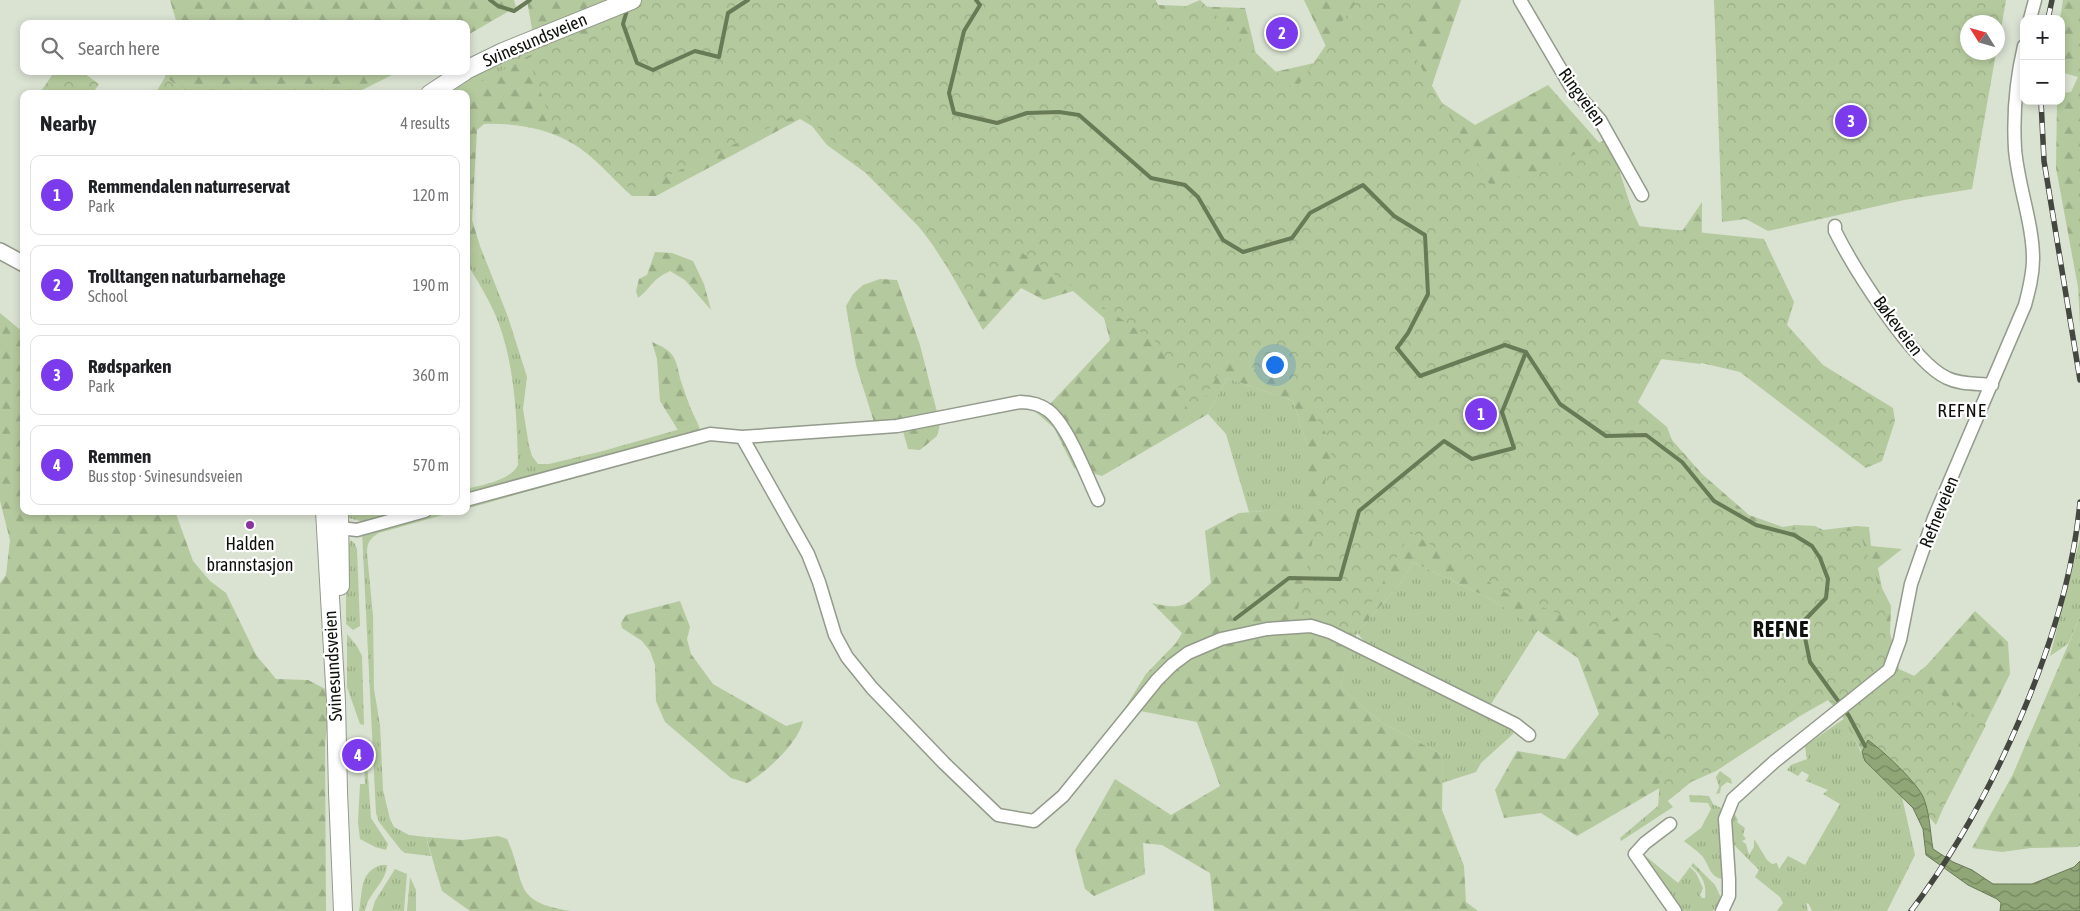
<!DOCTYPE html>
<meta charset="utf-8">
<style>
:root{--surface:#fff;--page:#f6f6f6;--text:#202124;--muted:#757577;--line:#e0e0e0;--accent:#7c3aed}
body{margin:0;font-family:"Asap Condensed",sans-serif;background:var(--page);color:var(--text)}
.controls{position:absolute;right:15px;top:15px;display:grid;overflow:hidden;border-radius:10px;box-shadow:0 2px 8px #0003}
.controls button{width:45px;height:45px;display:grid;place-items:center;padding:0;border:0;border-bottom:1px solid var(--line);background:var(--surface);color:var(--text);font:25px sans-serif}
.compass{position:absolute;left:1960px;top:15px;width:45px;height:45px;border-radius:50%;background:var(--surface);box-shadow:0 2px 8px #0003;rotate:307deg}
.you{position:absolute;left:1274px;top:364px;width:18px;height:18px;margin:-12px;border:4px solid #fff;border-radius:50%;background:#1a73e8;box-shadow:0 0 0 8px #1a73e833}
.badge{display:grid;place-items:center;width:32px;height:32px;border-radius:50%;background:var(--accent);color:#fff;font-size:16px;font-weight:700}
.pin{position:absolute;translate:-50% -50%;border:2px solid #fff;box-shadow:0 1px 5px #0006}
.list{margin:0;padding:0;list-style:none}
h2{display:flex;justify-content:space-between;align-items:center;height:65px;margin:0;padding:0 20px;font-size:21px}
h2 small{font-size:16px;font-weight:400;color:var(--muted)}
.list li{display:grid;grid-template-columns:32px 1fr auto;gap:15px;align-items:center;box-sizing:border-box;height:80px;margin:0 10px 10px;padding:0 10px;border:1px solid var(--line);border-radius:10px}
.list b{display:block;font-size:19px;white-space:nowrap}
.list p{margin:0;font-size:16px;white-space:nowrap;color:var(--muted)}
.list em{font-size:16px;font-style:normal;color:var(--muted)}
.icon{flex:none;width:28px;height:28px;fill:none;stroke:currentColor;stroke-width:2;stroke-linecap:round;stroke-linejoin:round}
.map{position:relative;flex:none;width:2080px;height:911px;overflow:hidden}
.search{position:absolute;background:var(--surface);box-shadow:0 2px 8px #0003;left:20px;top:20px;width:450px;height:55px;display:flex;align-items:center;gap:12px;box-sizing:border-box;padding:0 18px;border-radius:10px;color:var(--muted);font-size:19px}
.panel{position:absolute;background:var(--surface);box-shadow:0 2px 8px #0003;left:20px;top:90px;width:450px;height:425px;border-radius:10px}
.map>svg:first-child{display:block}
</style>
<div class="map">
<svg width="2080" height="911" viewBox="0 0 2080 911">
<defs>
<pattern id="grass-tufts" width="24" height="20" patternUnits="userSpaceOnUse" patternTransform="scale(1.25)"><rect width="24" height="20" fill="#b4c99d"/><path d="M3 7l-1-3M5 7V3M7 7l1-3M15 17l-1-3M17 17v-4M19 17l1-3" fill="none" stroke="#9aac86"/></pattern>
<pattern id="forest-firs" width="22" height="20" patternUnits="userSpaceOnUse" patternTransform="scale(1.25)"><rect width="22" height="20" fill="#b4c99d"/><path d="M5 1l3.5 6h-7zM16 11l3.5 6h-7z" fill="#9aac86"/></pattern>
<pattern id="park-crowns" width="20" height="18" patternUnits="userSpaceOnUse" patternTransform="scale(1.25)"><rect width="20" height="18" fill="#b4c99d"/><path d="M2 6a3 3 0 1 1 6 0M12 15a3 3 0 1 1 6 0" fill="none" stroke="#9aac86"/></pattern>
<pattern id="water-waves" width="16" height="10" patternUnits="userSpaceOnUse" patternTransform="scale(1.25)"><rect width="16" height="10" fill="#90a676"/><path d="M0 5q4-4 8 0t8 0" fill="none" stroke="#74865f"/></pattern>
</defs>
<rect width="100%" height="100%" fill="#dae2d2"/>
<path fill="url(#grass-tufts)" d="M619 12 459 94H441L464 77Z
M480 246 508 317 527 377 523 409 529 446 532 456 538 464H549L603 451 698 424 701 432 466 495V489C482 485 510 481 518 465 517 419 515 368 499 324 491 302 478 282 466 262V252Z
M1227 378 1293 401 1307 444V509L1249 512 1226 434 1208 414Z
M673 450 466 509V502Z
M345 511H405L364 522 349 518Z
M433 511H457L379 533C370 538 367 543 367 553L373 616 374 689 380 725 383 790 390 819 394 827 409 835 426 837 431 856 405 853 401 850 379 822 376 813 362 532Z
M2080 539V617L2068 644 2050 656Z
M351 540 355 544 357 549 360 626 353 630 346 624V551Z
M1413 562 1493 600 1538 630 1491 704 1364 641 1357 633 1399 585Z
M347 634 357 646 362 656 364 725 360 724 347 687Z
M1352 648 1510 727 1514 733 1481 763 1476 772 1442 783 1443 755 1379 721 1340 686Z
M1845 718 1865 761 1902 797 1915 855 1887 911H1812L1809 904 1806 903 1808 911H1777L1783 903 1780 897 1755 877 1759 870 1733 844 1729 816 1732 809 1738 820 1737 822 1745 828 1743 835 1746 839 1742 841 1746 844 1749 855 1754 847V839L1767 860 1772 864 1777 863 1779 869 1788 856 1805 865 1840 804 1823 794 1828 790 1806 781 1809 775 1802 771 1798 776 1787 770 1791 765 1807 759 1805 746Z
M364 763H367L371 818 388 844 386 850 375 847 360 839 358 822 360 784H365Z
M1720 771 1731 779 1732 784 1727 782 1721 787 1720 793 1716 794 1719 787 1716 777Z
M1689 795 1709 796 1713 804 1721 808 1720 819 1724 879C1710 878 1710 867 1703 857 1698 851 1690 846 1684 841L1701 828 1711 809 1708 803 1690 802Z
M1666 799 1673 807 1621 841 1620 838Z
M1642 853 1678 883 1690 867 1696 873 1703 888 1700 895 1702 898H1705C1707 884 1702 875 1691 866L1693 863 1715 885 1722 900 1713 911H1677L1643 862Z
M381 865H387C386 883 368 893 365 911H359C363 892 359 872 381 865Z
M395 869 407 874 404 911H372L375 901Z
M410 877 416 890V911H407Z"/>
<path fill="url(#forest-firs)" d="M170 0H514L516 7 466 36V24H177Z
M527 0H1156L1157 5 1245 8 1261 75 1332 59 1304 0H1461L1429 94 1475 125 1548 85 1602 146 1646 240 1683 230 1702 202 1701 364 1661 359 1637 402 1667 427 1672 440 1702 474 1749 515 1783 527 1795 525 1815 526 1823 530 1856 526 1869 527 1871 546 1902 549 1878 568 1882 588 1891 606 1890 634 1899 670 1914 676 1927 665 1975 611 2008 642 2010 674 1937 820 1868 740 1862 752 1828 690 1577 836 1541 813 1504 818 1495 790 1517 751 1565 759 1599 714 1578 658 1493 600 1413 562 1399 585 1357 633 1340 686 1379 721 1443 755 1442 810 1464 866 1466 902 1478 911H1214L1210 873 1162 845 1143 843 1145 874 1094 896 1085 889 1075 850 1115 779 1171 815 1220 786 1197 722 1125 708 1146 674 1176 643 1182 633 1152 603C1186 611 1187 604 1211 583L1205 531 1239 513 1307 508V444L1293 401 1227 378 1208 414 1102 476 1074 468 1054 428 1037 413 1051 403 1110 340 1104 318 1073 291 1044 300 1021 288 983 330 940 254 919 227 866 173 827 145 812 126 800 119 656 196H632C612 179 594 155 570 142 544 127 513 123 484 124L477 130 472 220 480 246 466 252V94H458L536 52Z
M2063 0H2080V325L2078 287 2056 168 2057 101H2061V93L2071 92 2078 77 2061 72 2060 19Z
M166 71H400L354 94H189L165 77Z
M655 252 672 253 693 261 704 284 711 310 685 280 670 271C651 280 652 287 638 298L636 291 639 279 647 275Z
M880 279 897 280 920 345 940 424 937 436 920 450 908 449 903 431 874 422 856 365 846 306 853 294 863 285Z
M0 313 24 333V511H175L193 561 210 581 226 593 256 655 276 679 308 680 331 692 325 744 326 911H0V583L6 575 10 540 0 501Z
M652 342C681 354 674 362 683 387 687 400 692 412 698 424L678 430 660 401 657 359Z
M680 601 690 627 687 639 691 654 713 684 786 726 803 721C799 742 765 774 747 783L731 778 665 722 656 701 655 665 650 651 642 641 622 628 621 623 626 615Z
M2080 617V845L2078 847 2031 848 2002 852 1972 848 2013 774Z
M498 836 507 839C527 882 510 902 571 911H470L442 891 426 837 463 840Z"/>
<path fill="url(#park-crowns)" d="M655 0H1155L1162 11 1177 10 1200 0 1295 90 1357 0H1418L1407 43 1490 185 1554 168 1567 158 1609 138 1637 226 1764 239 1794 302 1787 325 1823 365 1893 408 1895 421 1882 461 1866 468 1740 372 1664 354 1638 402 1712 489 1761 529 1859 531 1876 578 1899 669 1914 676 1986 725 1943 808 1936 825 1828 700 1800 716 1716 771 1691 782 1658 809 1667 643 1620 615 1601 630 1506 593 1411 532 1354 634 1297 613 1333 445 1301 393 1228 357 1192 420 1160 345 1015 248 968 300 920 225 802 112 634 192 551 121 528 58 624 19 639 7Z
M1714 0H2006L1998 46V22H1968V52L1996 53 1972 189 1904 200 1768 231 1746 219 1722 222Z
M55 71H81L99 84 92 94H45L41 91Z
M165 77 189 94H155Z"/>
<path fill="url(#water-waves)" stroke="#697a56" d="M1868 740C1882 750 1919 784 1924 799 1930 815 1930 832 1933 849L1953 862 1972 870 1993 884H2032L2074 867 2080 861V911H2000L2001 903 1997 899 1968 885 1926 855 1923 829 1913 808 1865 761 1862 752Z"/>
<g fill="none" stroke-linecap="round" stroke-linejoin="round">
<path stroke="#697a56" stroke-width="4" d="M490 0 498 6 514 11 530 0
M976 0 980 5 964 31 949 93 954 113 997 123 1027 113 1059 112 1079 115 1151 178 1185 185 1198 197 1223 240 1243 252 1292 238 1310 213 1363 185 1394 216 1425 235 1428 294 1408 333 1397 348 1420 376 1505 345 1526 352 1560 404 1606 436 1646 435 1682 462 1714 501 1756 525 1794 535 1812 546 1820 558 1828 579 1826 598 1802 623 1810 662 1849 716 1865 746
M628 7 623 24 637 63 653 70 695 51 719 57 728 13 748 0
M1235 619 1289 578 1340 579 1359 511 1444 441 1472 459 1514 448 1502 412 1526 352"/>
<g stroke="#939b8b" stroke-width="15">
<path id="minor" d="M1520 0 1571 87 1600 120 1642 195
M2030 19 2035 0
M1835 226V231C1853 267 1912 362 1947 378 1961 385 1978 383 1992 385
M742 437 808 554 819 582 835 635 847 657 872 688 944 763 998 815 1034 821 1063 796 1157 680 1172 665 1188 653 1221 639 1267 629 1311 626 1330 632 1515 724 1529 735
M466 500 710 434 742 437 897 426 1020 402C1031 402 1040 404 1049 411 1068 426 1087 477 1098 500
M340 528 357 530 425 511
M1670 824 1645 843 1635 854 1675 911
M1722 911 1729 896V880L1725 819 1733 799 1774 762 1889 670 1900 640 1911 584 1934 518 2025 305C2029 290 2033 275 2033 259 2033 223 2018 186 2015 149 2013 115 2016 80 2024 46"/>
</g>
<g stroke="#939b8b" stroke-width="18">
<path id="major" d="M0 251 24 264"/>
</g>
<g stroke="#939b8b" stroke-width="20">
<path id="highway" d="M466 70 503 52 632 0
M430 94 465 71
M325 511 336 702 338 792 343 911
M339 511 340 586"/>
</g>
<use href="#minor" stroke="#fff" stroke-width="12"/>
<use href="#major" stroke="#fff" stroke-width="15"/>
<use href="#highway" stroke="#fff" stroke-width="18"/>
<g stroke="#43473f" stroke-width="5.5">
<path id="rail" d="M2048 19 2052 0
M2041 101 2044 161 2080 380
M1911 911C1991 805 2068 635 2080 502"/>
</g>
<use href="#rail" stroke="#fff" stroke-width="4" stroke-dasharray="11" stroke-linecap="butt"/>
</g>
<circle fill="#8a34a2" stroke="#fff" stroke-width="2" cx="250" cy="525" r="5"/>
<g text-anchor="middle" stroke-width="4.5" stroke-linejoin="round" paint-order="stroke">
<g font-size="18" fill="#0f120c" stroke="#fff">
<text transform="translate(535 40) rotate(-23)" y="6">Svinesundsveien</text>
<text transform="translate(1582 97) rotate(54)" y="6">Ringveien</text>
<text transform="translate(1898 326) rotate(53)" y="6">Bøkeveien</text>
<text transform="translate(1939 512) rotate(-68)" y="6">Refneveien</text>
<text transform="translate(333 666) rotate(-93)" y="6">Svinesundsveien</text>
</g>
<g font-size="18" fill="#0f120c" stroke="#fff">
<text x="250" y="550">Halden<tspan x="250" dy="21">brannstasjon</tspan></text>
</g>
<g font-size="19" letter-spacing="1" fill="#0f120c" stroke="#fff">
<text x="1962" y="417">REFNE</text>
</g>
<g font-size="22" font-weight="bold" letter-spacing="1" fill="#0f120c" stroke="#fff">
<text x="1781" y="637">REFNE</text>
</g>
</g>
</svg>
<div class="controls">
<button>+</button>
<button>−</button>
</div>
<svg class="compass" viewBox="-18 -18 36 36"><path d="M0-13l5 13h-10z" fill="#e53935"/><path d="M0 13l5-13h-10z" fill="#757577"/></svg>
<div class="you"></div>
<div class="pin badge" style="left:1481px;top:414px">1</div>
<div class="pin badge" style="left:1282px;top:33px">2</div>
<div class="pin badge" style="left:1851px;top:121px">3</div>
<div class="pin badge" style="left:358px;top:755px">4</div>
<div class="search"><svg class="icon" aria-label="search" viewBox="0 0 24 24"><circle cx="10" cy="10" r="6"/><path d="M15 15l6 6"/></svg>Search here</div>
<section class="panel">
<h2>Nearby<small>4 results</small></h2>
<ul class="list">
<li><span class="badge">1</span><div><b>Remmendalen naturreservat</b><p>Park</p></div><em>120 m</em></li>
<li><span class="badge">2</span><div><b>Trolltangen naturbarnehage</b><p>School</p></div><em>190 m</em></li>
<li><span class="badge">3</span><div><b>Rødsparken</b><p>Park</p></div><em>360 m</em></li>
<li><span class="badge">4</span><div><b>Remmen</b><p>Bus stop · Svinesundsveien</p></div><em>570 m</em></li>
</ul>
</section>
</div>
